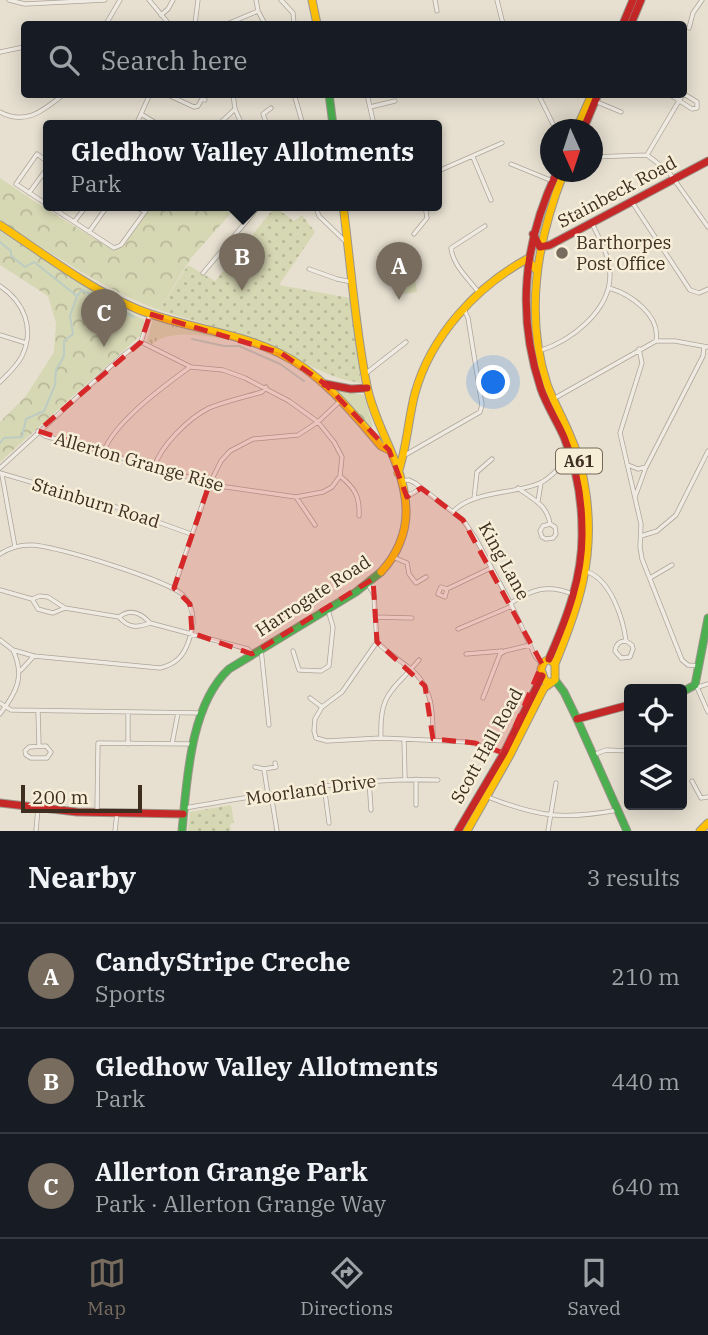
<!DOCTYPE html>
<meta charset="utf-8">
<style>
:root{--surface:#171b24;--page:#20242c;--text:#f1f3f6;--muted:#9ea1a6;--line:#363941;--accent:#786c5e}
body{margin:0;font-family:"IBM Plex Serif",serif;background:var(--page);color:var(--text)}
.controls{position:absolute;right:21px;bottom:21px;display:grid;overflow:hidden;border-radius:7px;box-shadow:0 4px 18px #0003}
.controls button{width:63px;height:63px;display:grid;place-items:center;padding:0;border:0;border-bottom:2px solid var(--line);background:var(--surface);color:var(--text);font:35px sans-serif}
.compass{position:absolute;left:540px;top:119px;width:63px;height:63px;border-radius:50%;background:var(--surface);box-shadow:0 4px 18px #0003;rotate:177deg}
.scale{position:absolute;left:21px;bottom:18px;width:121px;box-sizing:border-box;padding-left:7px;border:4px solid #3d2e20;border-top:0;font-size:19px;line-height:24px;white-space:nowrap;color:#3d2e20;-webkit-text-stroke:5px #f7eed8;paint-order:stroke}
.you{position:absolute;left:494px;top:383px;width:24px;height:24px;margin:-18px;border:5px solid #fff;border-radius:50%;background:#1a73e8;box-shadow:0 0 0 10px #1a73e833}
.badge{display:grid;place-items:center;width:46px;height:46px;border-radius:50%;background:var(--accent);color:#fff;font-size:23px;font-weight:700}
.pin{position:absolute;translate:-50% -58px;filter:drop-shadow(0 2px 4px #0008)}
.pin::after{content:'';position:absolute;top:37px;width:24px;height:21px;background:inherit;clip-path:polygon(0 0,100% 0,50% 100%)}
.popup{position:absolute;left:43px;top:120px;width:399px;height:91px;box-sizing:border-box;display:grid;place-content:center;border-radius:7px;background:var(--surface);filter:drop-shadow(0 2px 5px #0005);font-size:23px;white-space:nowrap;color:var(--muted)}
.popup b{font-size:26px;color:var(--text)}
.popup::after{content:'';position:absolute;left:50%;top:100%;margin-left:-14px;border:14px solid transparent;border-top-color:var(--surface)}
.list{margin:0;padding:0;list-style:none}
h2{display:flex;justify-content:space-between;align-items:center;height:91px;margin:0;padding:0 28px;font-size:30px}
h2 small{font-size:23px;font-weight:400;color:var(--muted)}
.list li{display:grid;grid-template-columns:46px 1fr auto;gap:21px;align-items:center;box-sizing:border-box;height:105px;padding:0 28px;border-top:2px solid var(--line)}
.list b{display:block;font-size:26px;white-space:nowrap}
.list p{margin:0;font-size:23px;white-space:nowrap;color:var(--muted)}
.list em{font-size:23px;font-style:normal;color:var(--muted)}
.icon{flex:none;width:38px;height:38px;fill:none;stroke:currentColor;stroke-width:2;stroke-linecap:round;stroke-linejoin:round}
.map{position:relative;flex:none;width:708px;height:831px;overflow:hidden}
.search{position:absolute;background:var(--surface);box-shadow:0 4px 18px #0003;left:21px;right:21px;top:21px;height:77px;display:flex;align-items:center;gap:18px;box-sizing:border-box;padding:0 24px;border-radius:7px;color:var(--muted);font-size:26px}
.sheet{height:406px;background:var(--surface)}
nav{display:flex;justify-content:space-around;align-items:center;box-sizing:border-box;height:98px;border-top:2px solid var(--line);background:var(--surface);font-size:19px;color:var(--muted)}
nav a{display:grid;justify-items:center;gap:4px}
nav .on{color:var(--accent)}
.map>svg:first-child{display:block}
</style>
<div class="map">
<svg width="708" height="831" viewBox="0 0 708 831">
<defs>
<pattern id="grass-tufts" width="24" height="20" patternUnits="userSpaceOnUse" patternTransform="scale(1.75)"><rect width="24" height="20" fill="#d6d7b3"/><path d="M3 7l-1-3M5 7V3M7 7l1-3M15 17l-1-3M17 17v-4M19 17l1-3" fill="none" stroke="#b9b99a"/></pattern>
<pattern id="forest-crowns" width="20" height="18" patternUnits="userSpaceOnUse" patternTransform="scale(1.75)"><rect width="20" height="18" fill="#d6d7b3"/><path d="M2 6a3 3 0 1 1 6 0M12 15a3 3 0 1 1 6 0" fill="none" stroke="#b9b99a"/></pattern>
<pattern id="garden-dots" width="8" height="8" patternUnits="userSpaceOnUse" patternTransform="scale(1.75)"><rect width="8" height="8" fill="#d6d7b3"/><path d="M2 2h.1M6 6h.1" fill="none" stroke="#b9b99a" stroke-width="1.8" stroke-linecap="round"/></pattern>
</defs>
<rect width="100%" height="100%" fill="#e7e0d1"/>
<path fill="url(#grass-tufts)" d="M153 318 241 341 240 343C216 337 173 327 152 344L147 342Z"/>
<path fill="url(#forest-crowns)" d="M0 178 43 207 113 250 123 246 153 205H238L191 258 159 310C102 289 52 253 0 221Z
M0 231 96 293 144 320 142 334 0 462V422L26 396 54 352 56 323 48 296 0 265Z
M334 390 364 395 373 426 371 428Z"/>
<path fill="url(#garden-dots)" d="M275 207 294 221 302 215 315 232 279 285 350 298 361 383C323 378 296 355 262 342 228 330 193 321 159 310L188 265 215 281Z
M231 805 234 822 230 825 231 831H188L190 812Z"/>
<path fill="#d6d7b3" d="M414 271 417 292 395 295 392 274Z"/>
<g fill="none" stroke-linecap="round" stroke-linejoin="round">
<path stroke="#bcccc2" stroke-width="2" d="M0 242 11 251V256L25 267 34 262 77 296 70 316 73 334 64 341V356L56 370 55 385 44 411 26 419 22 437 4 438 0 443
M77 296 82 290 134 317
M192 339 224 346H239L280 364 304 381"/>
<g stroke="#ada599" stroke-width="5">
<path id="street" d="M9 0 25 4 105 0
M149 0 169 24
M256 0 258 11 265 24
M281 0 293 13 294 24
M435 0 437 11
M497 0 503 24
M161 15 168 9 173 0
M106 24 120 0
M195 24 198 0
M227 24 258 11
M689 28 693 13 702 0
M0 52 24 47
M166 94 194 107 198 106 202 99 205 100
M233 94 235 109 242 125
M294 94 303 125
M367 94 374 125
M538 94 556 130
M669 94 692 109 697 108V102L684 94
M597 102 621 112
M370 107 395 101
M0 112C26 126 44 110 64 94
M141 114 159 125
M136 125 150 94
M218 125 235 109
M267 125 263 114 271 108
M647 155 683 94
M473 157 491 200
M592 157 647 155 668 171 708 227
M48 162 37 154 16 184 48 205
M511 164 550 180
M436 172 502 143
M29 193 48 167
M632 202 690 290 699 293 708 289
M48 205 114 248 121 245 150 205
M130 205 144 211
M315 205 319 216 347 243
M59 212 65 205
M74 222 87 205
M89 232 108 205
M414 234 427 218 425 205
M309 269 337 279 352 282
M203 273 260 205
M0 286C24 302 35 328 22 356 17 366 8 374 0 382
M609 288C630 294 661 315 656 341
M479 293C469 279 453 266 451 248L485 226
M0 335 26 343
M639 349 642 363 620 433 641 524 640 547 642 559 682 660 688 665 699 666
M539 351C571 341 610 311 610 275 610 256 599 239 592 223
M365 374 406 342
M555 398 656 341H675L708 347
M38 431 45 436 219 486 296 497 323 492 332 487 340 476 342 457 334 442 318 422 289 401 245 378 223 370 191 367 141 342
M103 453C114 422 164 386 190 367
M405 455 480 412 482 405 468 318 464 309
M628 465 638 469 646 467
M0 468 121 357 141 342 150 315
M154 468C160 446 189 418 209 408 226 401 245 397 262 392L266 387
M0 473 116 507 191 534
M2 475 15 547
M340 476C355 488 360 497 359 516
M401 481 409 480 415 483 463 520 476 539 511 604 535 656 541 663
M518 488C532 499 547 504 550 524L543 526 540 531 542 537 546 539 553 538 556 534 555 527 550 524
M404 495 412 494 421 488
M296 497 315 525
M635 497 646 467 703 356 704 347
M474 499 477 472 492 459
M538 501 541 483
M453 512C470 491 516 494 540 483 552 478 559 466 569 459
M641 536 657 531 676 515 708 451
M0 554C9 548 20 545 30 545 51 544 170 581 183 595 195 608 195 624 189 640 184 656 176 664 160 668L34 656 13 650 0 640
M393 557 407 563 409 574 416 583 426 577
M588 572C611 581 623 618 626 641L632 645 633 649 630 657 621 658 615 651C616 644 619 641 626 641
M650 578 672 565
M368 584 374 595 377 642C387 652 398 659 408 667 433 685 433 712 433 739
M174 588 209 485 221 461 230 451 253 439 298 435 318 422 340 401
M447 589 445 597 438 594 441 587 447 589 491 568
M0 590 32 599 40 596 48 597 65 608
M32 599 38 609 45 611 53 613 65 608 119 617C131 608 141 613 150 623
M511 603C532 589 548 584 572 594
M119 617C128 628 137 628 150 623L248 649 252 654
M375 617 412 618
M458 629 512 606
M377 642 342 692 322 707 315 719 314 731 316 738 327 741 381 738 469 742 502 753
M261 649 269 725
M293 651 299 670 321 671 329 666 333 627 328 610
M466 654 502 651
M21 670 34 656
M697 687 708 712
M698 687 708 684
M310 698 322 707
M483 698 500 654 505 651 530 645
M0 703 11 710 202 713
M38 711 39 746
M0 714C17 692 25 676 13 650
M381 738C379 692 393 691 419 660
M404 739 405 779
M682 743 683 744
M128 744V712
M172 744 178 713
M46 746 51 752 47 758H31L26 755 25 751 29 747Z
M593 755 606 750 629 751
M255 767 264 769
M369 780 371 810
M692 781 701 798 708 797
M324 785 329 823
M271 794 277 831
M268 795 264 769 276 767 275 763
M488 797C538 817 564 820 618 810
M416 805V779
M184 808C269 794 352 777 438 780
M97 812 98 743 194 744
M36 831 38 808
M115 831 117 813
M548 831 556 783"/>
</g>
<g stroke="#9c958a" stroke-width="9">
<path id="fast" d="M329 94 333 125
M555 680 564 692 577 719 627 831
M682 692 695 685 708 618
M182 831C187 780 190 705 229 669L356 592 381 572"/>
</g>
<g stroke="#9c958a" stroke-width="9">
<path id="slow" d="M312 0 317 24
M576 130 592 94
M343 205C351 265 355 327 367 386 375 428 405 465 406 509 407 532 397 555 381 572
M0 225C44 254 88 288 137 309 183 328 234 331 279 353 321 373 351 411 381 446L389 450
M398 473C407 447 408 420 415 393 431 336 476 287 527 259L537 271
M555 664C579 606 595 558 586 494 583 473 578 452 569 433 562 416 553 401 547 384 524 313 537 240 564 172
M467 831 510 755 544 688 555 680V664L549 659 544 662 541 669 545 681 549 682
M700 831 708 823"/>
</g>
<g stroke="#9c958a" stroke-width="9">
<path id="jam" d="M623 24 633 0
M631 24 641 0
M583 130 598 94
M533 234 540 247 550 245 708 161
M325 384 351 389 367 388
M549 659C567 618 583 576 582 531 582 500 576 466 564 437 557 421 547 406 541 389 516 314 523 243 557 172
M577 719 629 705
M0 803 77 812 183 814
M458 831 504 753 542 676"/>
</g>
<use href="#street" stroke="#efebe3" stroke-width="3.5"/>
<use href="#fast" stroke="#4caf50" stroke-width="7"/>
<use href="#slow" stroke="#ffc107" stroke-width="7"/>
<use href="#jam" stroke="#c62828" stroke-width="7"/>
</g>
<path fill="#d62828" fill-opacity="0.2" stroke="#d62828" stroke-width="5" stroke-dasharray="14 9" stroke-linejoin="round" d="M150 314 281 353 325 384 389 450 407 497 421 488 463 520 542 664 504 753 475 743 433 739 425 686 377 642 373 579 252 654 192 633 190 604 174 588 209 485 38 431 141 342Z"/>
<circle fill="#786c5e" stroke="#f7eed8" stroke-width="2.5" cx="562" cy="253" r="7"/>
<g text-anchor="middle" stroke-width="5" stroke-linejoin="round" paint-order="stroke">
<rect fill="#f7eed8" stroke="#756857" stroke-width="2" x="556" y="448.5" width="46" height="25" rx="5"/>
<g font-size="16" font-weight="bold" fill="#3d2e20">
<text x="579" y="467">A61</text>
</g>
<g font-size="18" fill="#3d2e20" stroke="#f7eed8">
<text transform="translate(617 192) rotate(-28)" y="6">Stainbeck Road</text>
<text transform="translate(139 462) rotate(16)" y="6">Allerton Grange Rise</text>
<text transform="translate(96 503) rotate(17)" y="6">Stainburn Road</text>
<text transform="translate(504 561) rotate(61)" y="6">King Lane</text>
<text transform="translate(313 596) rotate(-33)" y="6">Harrogate Road</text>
<text transform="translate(487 746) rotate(-61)" y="6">Scott Hall Road</text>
<text transform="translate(311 790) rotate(-8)" y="6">Moorland Drive</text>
</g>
<g font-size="18" fill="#3d2e20" stroke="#f7eed8" text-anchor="start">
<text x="576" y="249">Barthorpes<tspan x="576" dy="21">Post Office</tspan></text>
</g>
</g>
</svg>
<div class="controls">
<button><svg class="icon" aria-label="locate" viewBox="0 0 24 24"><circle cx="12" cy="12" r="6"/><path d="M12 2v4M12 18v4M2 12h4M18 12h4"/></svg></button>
<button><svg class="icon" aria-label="layers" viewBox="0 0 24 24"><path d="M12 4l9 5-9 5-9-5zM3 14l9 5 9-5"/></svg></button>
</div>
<svg class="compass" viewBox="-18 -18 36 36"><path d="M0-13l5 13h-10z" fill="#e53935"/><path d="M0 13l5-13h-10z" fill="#9ea1a6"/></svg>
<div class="scale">200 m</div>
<div class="you"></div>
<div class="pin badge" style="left:399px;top:300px">A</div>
<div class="pin badge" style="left:242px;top:291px">B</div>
<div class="popup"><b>Gledhow Valley Allotments</b>Park</div>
<div class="pin badge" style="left:104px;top:347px">C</div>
<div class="search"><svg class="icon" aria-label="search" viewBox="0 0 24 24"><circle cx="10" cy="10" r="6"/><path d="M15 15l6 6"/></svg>Search here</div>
</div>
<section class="sheet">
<h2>Nearby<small>3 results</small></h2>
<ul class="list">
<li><span class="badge">A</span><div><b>CandyStripe Creche</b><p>Sports</p></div><em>210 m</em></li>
<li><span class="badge">B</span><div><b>Gledhow Valley Allotments</b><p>Park</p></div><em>440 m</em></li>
<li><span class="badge">C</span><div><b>Allerton Grange Park</b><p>Park · Allerton Grange Way</p></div><em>640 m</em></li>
</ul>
</section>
<nav>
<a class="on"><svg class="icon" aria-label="map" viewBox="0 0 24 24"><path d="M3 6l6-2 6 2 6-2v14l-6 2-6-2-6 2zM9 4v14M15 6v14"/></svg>Map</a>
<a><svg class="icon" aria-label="directions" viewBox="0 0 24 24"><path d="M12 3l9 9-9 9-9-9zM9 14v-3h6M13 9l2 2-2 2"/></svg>Directions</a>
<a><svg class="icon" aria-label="saved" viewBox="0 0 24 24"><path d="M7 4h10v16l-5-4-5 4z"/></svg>Saved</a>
</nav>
